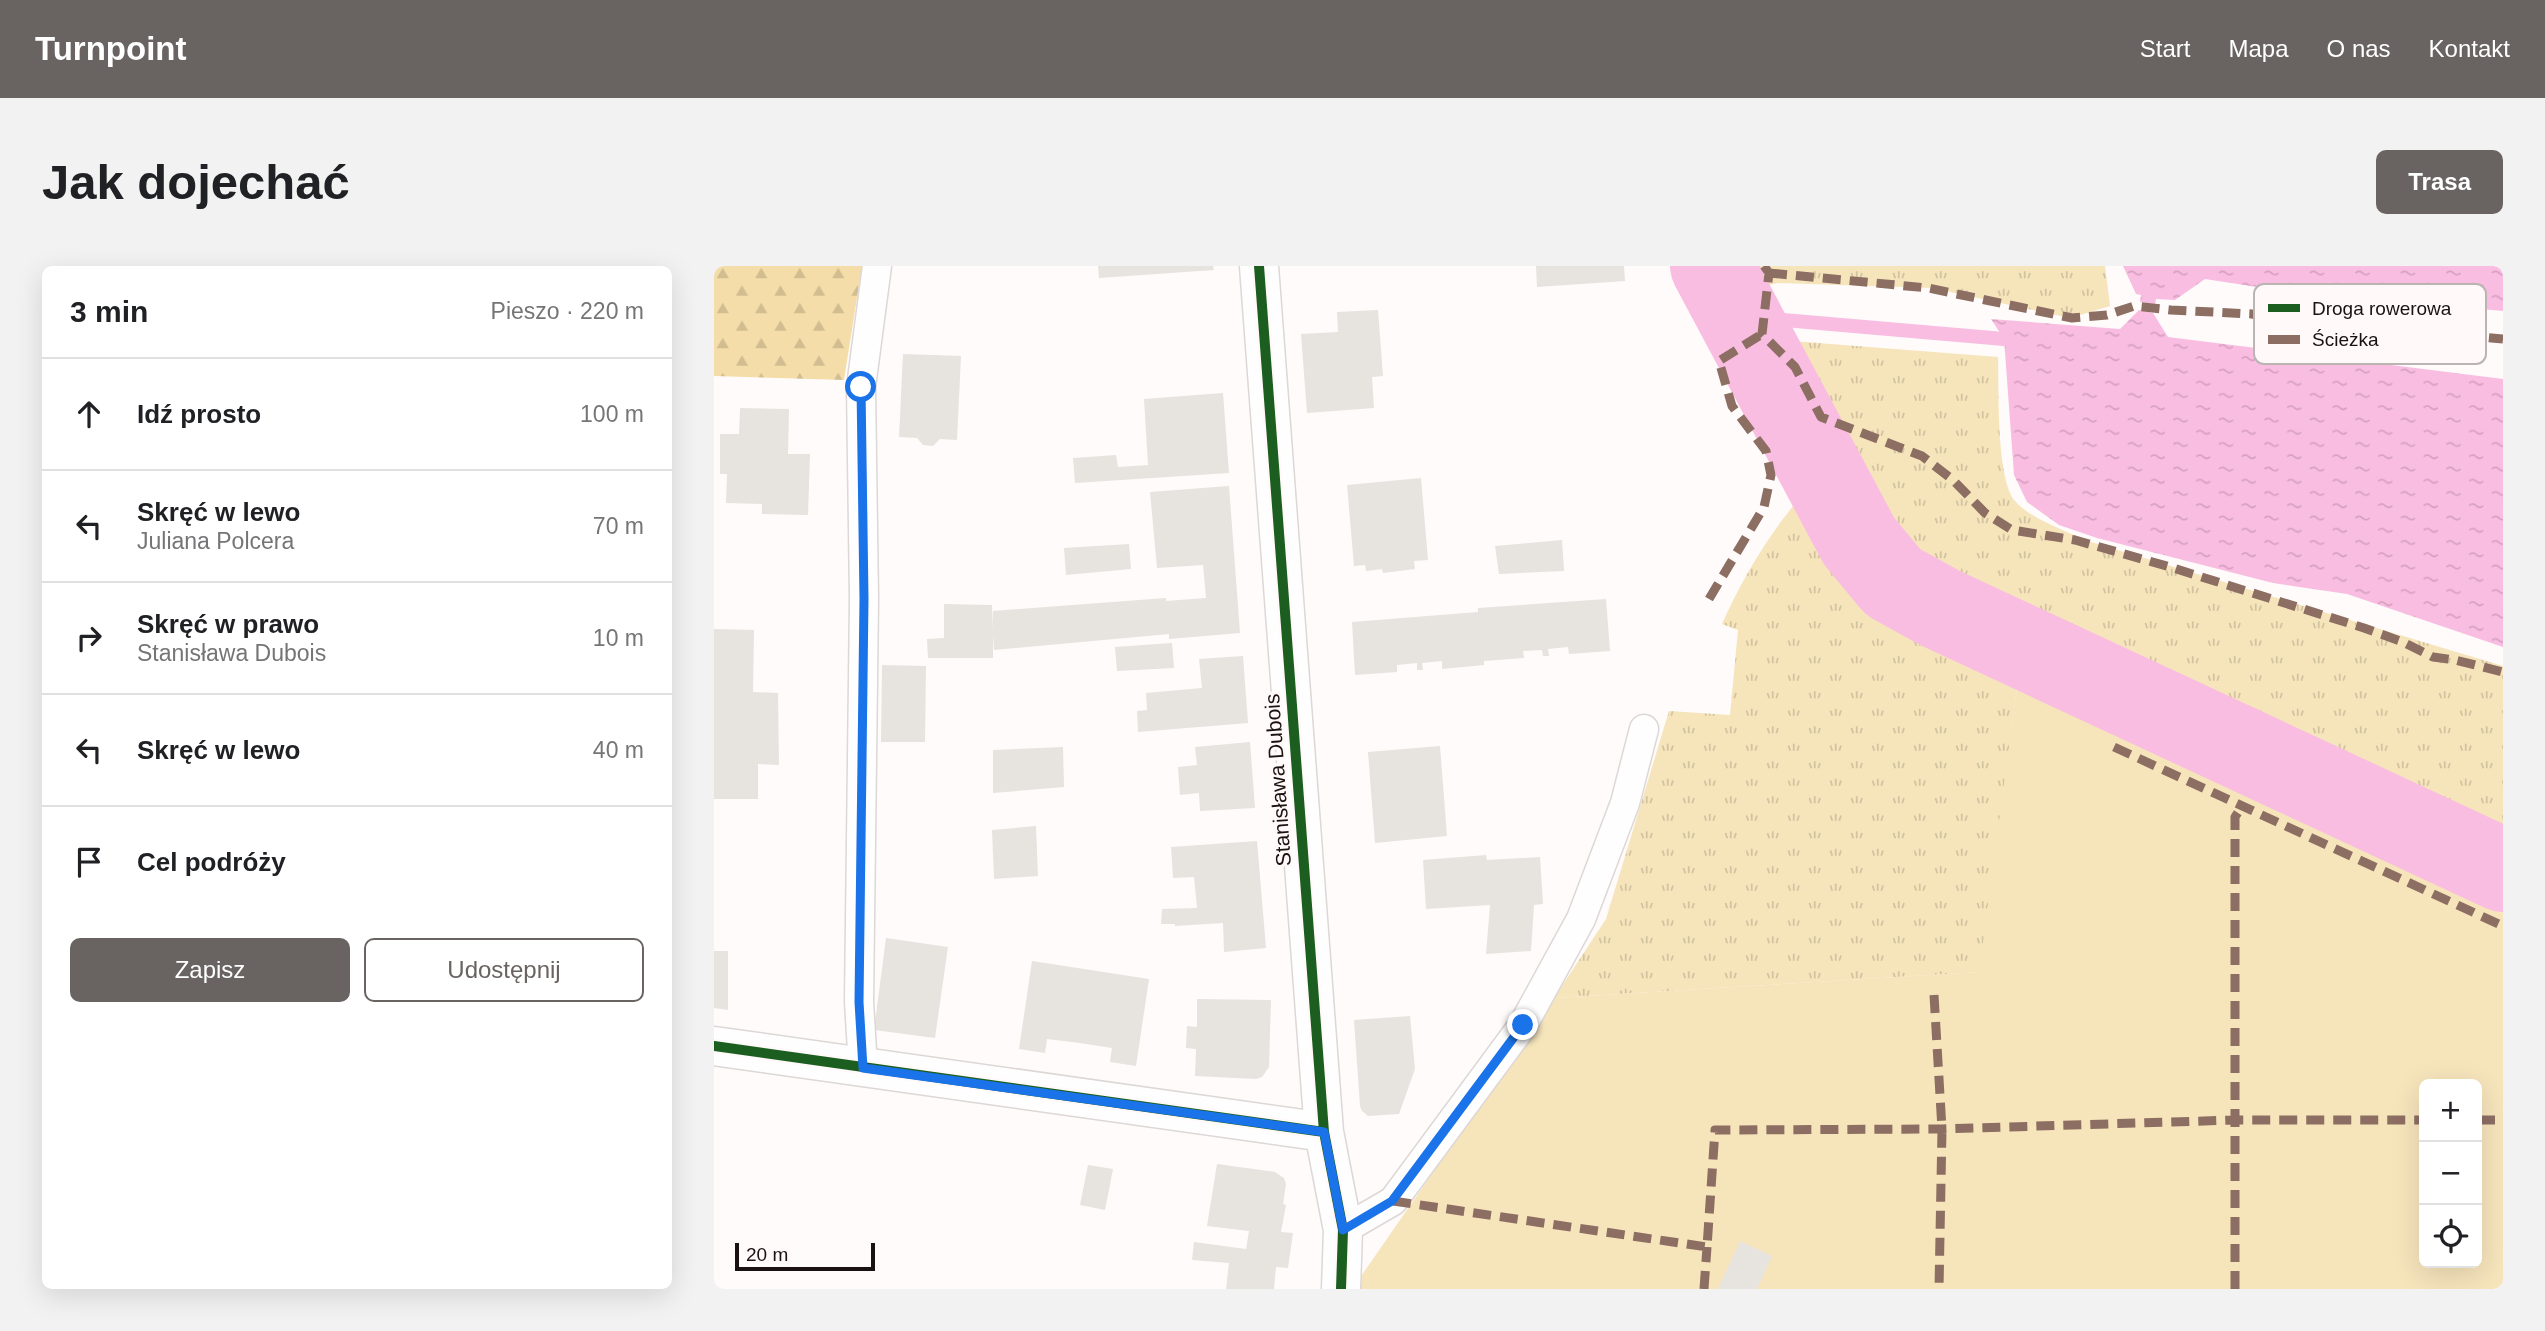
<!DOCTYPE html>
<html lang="pl">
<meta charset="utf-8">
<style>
:root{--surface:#fff;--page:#f2f2f2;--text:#202124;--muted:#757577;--line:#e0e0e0;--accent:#696462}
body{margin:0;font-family:Arial,sans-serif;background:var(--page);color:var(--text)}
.controls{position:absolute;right:21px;bottom:21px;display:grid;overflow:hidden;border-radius:10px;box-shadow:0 7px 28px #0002}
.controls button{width:63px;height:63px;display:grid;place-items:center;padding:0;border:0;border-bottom:2px solid var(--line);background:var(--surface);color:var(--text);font:35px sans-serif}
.scale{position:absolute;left:21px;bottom:18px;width:140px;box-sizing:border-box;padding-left:7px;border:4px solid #191210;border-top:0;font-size:19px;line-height:24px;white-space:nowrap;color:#191210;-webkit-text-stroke:5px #fffaf9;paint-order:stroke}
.stop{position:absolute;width:21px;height:21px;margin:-16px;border:5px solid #1a73e8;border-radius:50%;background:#fff}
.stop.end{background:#1a73e8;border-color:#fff;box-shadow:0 2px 7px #0008}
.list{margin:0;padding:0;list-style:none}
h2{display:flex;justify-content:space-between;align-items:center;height:91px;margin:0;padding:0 28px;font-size:30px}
h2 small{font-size:23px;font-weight:400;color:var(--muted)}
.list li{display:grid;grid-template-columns:46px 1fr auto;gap:21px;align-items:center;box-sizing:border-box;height:112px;padding:0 28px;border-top:2px solid var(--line)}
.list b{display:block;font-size:26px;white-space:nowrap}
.list p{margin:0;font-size:23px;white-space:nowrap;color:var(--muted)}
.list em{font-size:23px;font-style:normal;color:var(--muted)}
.actions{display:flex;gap:14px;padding:21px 28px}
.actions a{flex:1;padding:16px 0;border:2px solid var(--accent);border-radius:10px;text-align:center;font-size:24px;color:var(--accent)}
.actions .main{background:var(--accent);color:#fff}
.icon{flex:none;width:38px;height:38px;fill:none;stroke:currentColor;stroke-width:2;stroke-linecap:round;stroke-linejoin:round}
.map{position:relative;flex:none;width:1789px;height:1023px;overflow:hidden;border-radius:10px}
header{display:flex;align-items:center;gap:42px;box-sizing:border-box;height:98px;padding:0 35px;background:var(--accent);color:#fff}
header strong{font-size:33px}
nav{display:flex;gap:38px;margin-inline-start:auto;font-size:24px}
.intro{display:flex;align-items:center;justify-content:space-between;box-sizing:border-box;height:168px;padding:0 42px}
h1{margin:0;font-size:49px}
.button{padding:18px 32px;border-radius:10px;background:var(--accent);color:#fff;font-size:24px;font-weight:700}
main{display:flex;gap:42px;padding:0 42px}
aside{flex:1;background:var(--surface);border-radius:10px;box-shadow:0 7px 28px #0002}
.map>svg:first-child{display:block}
</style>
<header>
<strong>Turnpoint</strong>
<nav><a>Start</a><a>Mapa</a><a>O nas</a><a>Kontakt</a></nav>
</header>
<div class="intro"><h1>Jak dojechać</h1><a class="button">Trasa</a></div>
<main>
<aside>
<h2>3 min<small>Pieszo · 220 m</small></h2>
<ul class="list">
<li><svg class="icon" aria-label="ahead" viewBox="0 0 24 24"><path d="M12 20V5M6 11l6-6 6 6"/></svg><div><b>Idź prosto</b></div><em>100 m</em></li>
<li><svg class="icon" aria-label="left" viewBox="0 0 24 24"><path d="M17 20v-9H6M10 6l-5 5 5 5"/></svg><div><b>Skręć w lewo</b><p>Juliana Polcera</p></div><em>70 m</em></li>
<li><svg class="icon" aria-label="right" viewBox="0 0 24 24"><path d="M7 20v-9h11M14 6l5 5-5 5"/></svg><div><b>Skręć w prawo</b><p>Stanisława Dubois</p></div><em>10 m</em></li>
<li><svg class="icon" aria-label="left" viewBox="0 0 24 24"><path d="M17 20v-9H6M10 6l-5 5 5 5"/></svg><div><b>Skręć w lewo</b></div><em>40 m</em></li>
<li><svg class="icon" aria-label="arrive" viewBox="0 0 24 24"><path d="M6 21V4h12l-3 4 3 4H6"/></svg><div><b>Cel podróży</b></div></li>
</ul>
<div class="actions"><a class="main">Zapisz</a><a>Udostępnij</a></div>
</aside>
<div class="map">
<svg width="1789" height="1023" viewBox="0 0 1789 1023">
<defs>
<pattern id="grass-tufts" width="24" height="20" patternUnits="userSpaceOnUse" patternTransform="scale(1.75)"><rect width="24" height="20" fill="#f6e4bb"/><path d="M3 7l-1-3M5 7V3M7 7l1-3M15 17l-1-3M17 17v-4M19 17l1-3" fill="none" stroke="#d2c3a0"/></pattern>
<pattern id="forest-firs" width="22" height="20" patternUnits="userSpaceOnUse" patternTransform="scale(1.75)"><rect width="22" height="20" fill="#f4dda9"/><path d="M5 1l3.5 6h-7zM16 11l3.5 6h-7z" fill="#d1bd90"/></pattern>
<pattern id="water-ripples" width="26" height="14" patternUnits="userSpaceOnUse" patternTransform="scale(1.75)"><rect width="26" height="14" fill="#fabde2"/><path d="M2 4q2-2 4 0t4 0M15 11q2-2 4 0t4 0" fill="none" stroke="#d6a1c1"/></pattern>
</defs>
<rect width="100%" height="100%" fill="#fefbfa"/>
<path fill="url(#grass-tufts)" d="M1016 0H1391L1396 40 1356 52 1218 22 1064 17 1030 25Z
M1078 75 1284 91C1285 123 1282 213 1301 235 1315 252 1356 267 1377 276L1789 400V587L1278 349 1203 308 1135 230 1078 123Z
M1090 227 1148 313 1183 345 1306 398 1789 618V648L1392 463 1386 437 1306 398 1266 706 840 732 892 653 955 445 1016 449 1024 364 1008 358C1029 311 1056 266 1090 227Z"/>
<path fill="url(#forest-firs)" d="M0 0H148L130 114 0 110Z"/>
<path fill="#f6e4bb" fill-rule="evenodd" d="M1306 398 1386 437 1392 463 1789 648V1023H643V1016L840 732 1265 706ZM1710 818H1763V997H1710Z"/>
<path fill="url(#water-ripples)" d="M1409 0H1789V45L1569 25 1491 13 1461 34 1442 33 1441 38 1426 36 1427 29 1422 28Z
M1425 44 1439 47 1454 71 1789 113V381L1633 328 1559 317 1383 272 1345 259 1313 236 1300 209 1290 73 1277 53 1406 63Z"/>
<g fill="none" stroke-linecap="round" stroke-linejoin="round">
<path stroke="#fabde2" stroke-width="14" d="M1023 50 1290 73"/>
<path stroke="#fabde2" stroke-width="84" d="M998 0 1145 275 1179 316 1226 342 1789 604"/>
</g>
<path fill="#e7e3df" d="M384 0H499L500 4 385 12Z
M822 0H910L911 15 823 21Z
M664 44 669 110 658 111 660 142 593 147 587 68 624 66 623 46Z
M189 88 247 90 243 174 226 173 219 180 209 179 203 172 185 171Z
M509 127 515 207 361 217 359 192 402 189 404 201 434 199 430 133Z
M26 142 75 143 74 188H96L94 249 48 248V238L12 237 13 208H6V168H25Z
M707 212 714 294 700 295 701 303 669 307 668 303 652 305 651 299 640 300 633 219Z
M515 220 526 367 455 373V368L280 384 279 368V392H214L213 373 230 372V338L278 339 279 364V345L452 332V335L492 332 489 299 443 302 436 226Z
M848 274 850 305 785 308 781 280Z
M415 278 417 303 352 309 350 282Z
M892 333 896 385 855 388 854 381 834 383 835 390H829L828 384 809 385 810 392 770 395V399L728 403V395L708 397 709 404H703V397L683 399V406L641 409 638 356 764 346V342Z
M0 363 40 364 39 426 64 427 65 499 44 498V533H0Z
M458 377 460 402 403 405 401 381Z
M529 390 534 457 424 466 423 445 433 444 432 427 488 422 485 393Z
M168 399 212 400 211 476H167Z
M536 476 541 542 486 545 485 527 466 529 464 501 483 499 481 481Z
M726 480 733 570 661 577 654 486Z
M349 481 350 521 279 527V484Z
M322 560 324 610 280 613 278 564Z
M543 575 552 682 510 686 509 657 461 660V658H447L448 643 483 642 480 611 459 612 457 581Z
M772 589 773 594 826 591 829 638 820 639 817 685 772 688 776 639 712 643 709 594Z
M172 672 234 681 221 772 160 764Z
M0 685H14V744L0 742Z
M318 695 435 713 422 800 396 796 398 782 366 777 333 773 331 787 305 783Z
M483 733 557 734 555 801 548 811 542 813 481 810 482 783 472 782 473 760 483 761Z
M696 750 701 803 685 848 654 850 648 845 646 840 640 754Z
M503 898 561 906 570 912 572 918 569 938 572 939 567 966 579 967 574 1002 562 1001 560 1023H512L515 997 478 994 480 976 532 983 535 965 493 960Z
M374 899 399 903 391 944 366 939Z
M1026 975 1058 990 1043 1023H1004Z"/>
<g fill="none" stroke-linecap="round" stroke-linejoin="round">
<g stroke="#ddd7d6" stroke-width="31">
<path id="lane" d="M149 801 145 736 150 333 147 121 163 0
M629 964 679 935 809 759 867 653 911 537 930 463"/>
</g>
<g stroke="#ddd7d6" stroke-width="41">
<path id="street" d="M545 0 610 866 629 964 627 1023
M0 780 610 866"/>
</g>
<use href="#lane" stroke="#fffefe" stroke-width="28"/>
<use href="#street" stroke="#fffefe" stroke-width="38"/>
<path stroke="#8d6e63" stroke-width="9" stroke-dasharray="18 9" stroke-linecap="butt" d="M1050 0 1055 7 1048 68 1081 101 1107 151 1208 190 1239 214 1271 247 1298 264 1361 274 1456 301 1650 362 1689 376 1719 391 1741 394 1789 406
M1055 7 1214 22 1358 52 1393 49 1420 40 1457 44 1538 48 1578 60 1732 76 1756 70 1789 73
M995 333 1050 241 1057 209 1052 185 1018 140 1005 95 1048 68
M1400 481 1789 660
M1220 729 1228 863 1225 1023
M1763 854H1789
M679 935 993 981 1001 864 1228 863 1521 854H1710
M990 1023 993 981
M1521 1023V551L1529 539"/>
<g stroke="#fffaf9" stroke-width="15">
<path id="cycleway" d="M545 0 610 866 629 964 627 1023
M0 780 610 866"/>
</g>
<use href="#cycleway" stroke="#1b5e20" stroke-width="10"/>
</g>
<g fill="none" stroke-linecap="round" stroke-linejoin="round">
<path stroke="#1a73e8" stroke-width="9" d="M147 121 150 333 145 736 149 802 610 866 629 964 678 935 809 759"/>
</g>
<g text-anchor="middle" stroke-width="6" stroke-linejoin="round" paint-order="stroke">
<g font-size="21" fill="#191210" stroke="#fffaf9">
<text transform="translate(564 514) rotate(-94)" y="7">Stanisława Dubois</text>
</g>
</g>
<rect x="1540" y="18" width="232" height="80" rx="10" fill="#fffaf9" stroke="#bab4b3" stroke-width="2"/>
<rect x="1554" y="38" width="32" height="8" fill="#1b5e20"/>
<rect x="1554" y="69" width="32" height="9" fill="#8d6e63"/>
<g font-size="19" fill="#191210">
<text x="1598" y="49">Droga rowerowa</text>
<text x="1598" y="80">Ścieżka</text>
</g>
</svg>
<div class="controls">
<button>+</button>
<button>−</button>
<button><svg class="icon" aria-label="locate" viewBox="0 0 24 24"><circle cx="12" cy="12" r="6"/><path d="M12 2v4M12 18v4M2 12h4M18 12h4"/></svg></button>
</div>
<div class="scale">20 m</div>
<div class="stop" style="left:147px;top:121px"></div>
<div class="stop end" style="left:809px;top:759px"></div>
</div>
</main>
